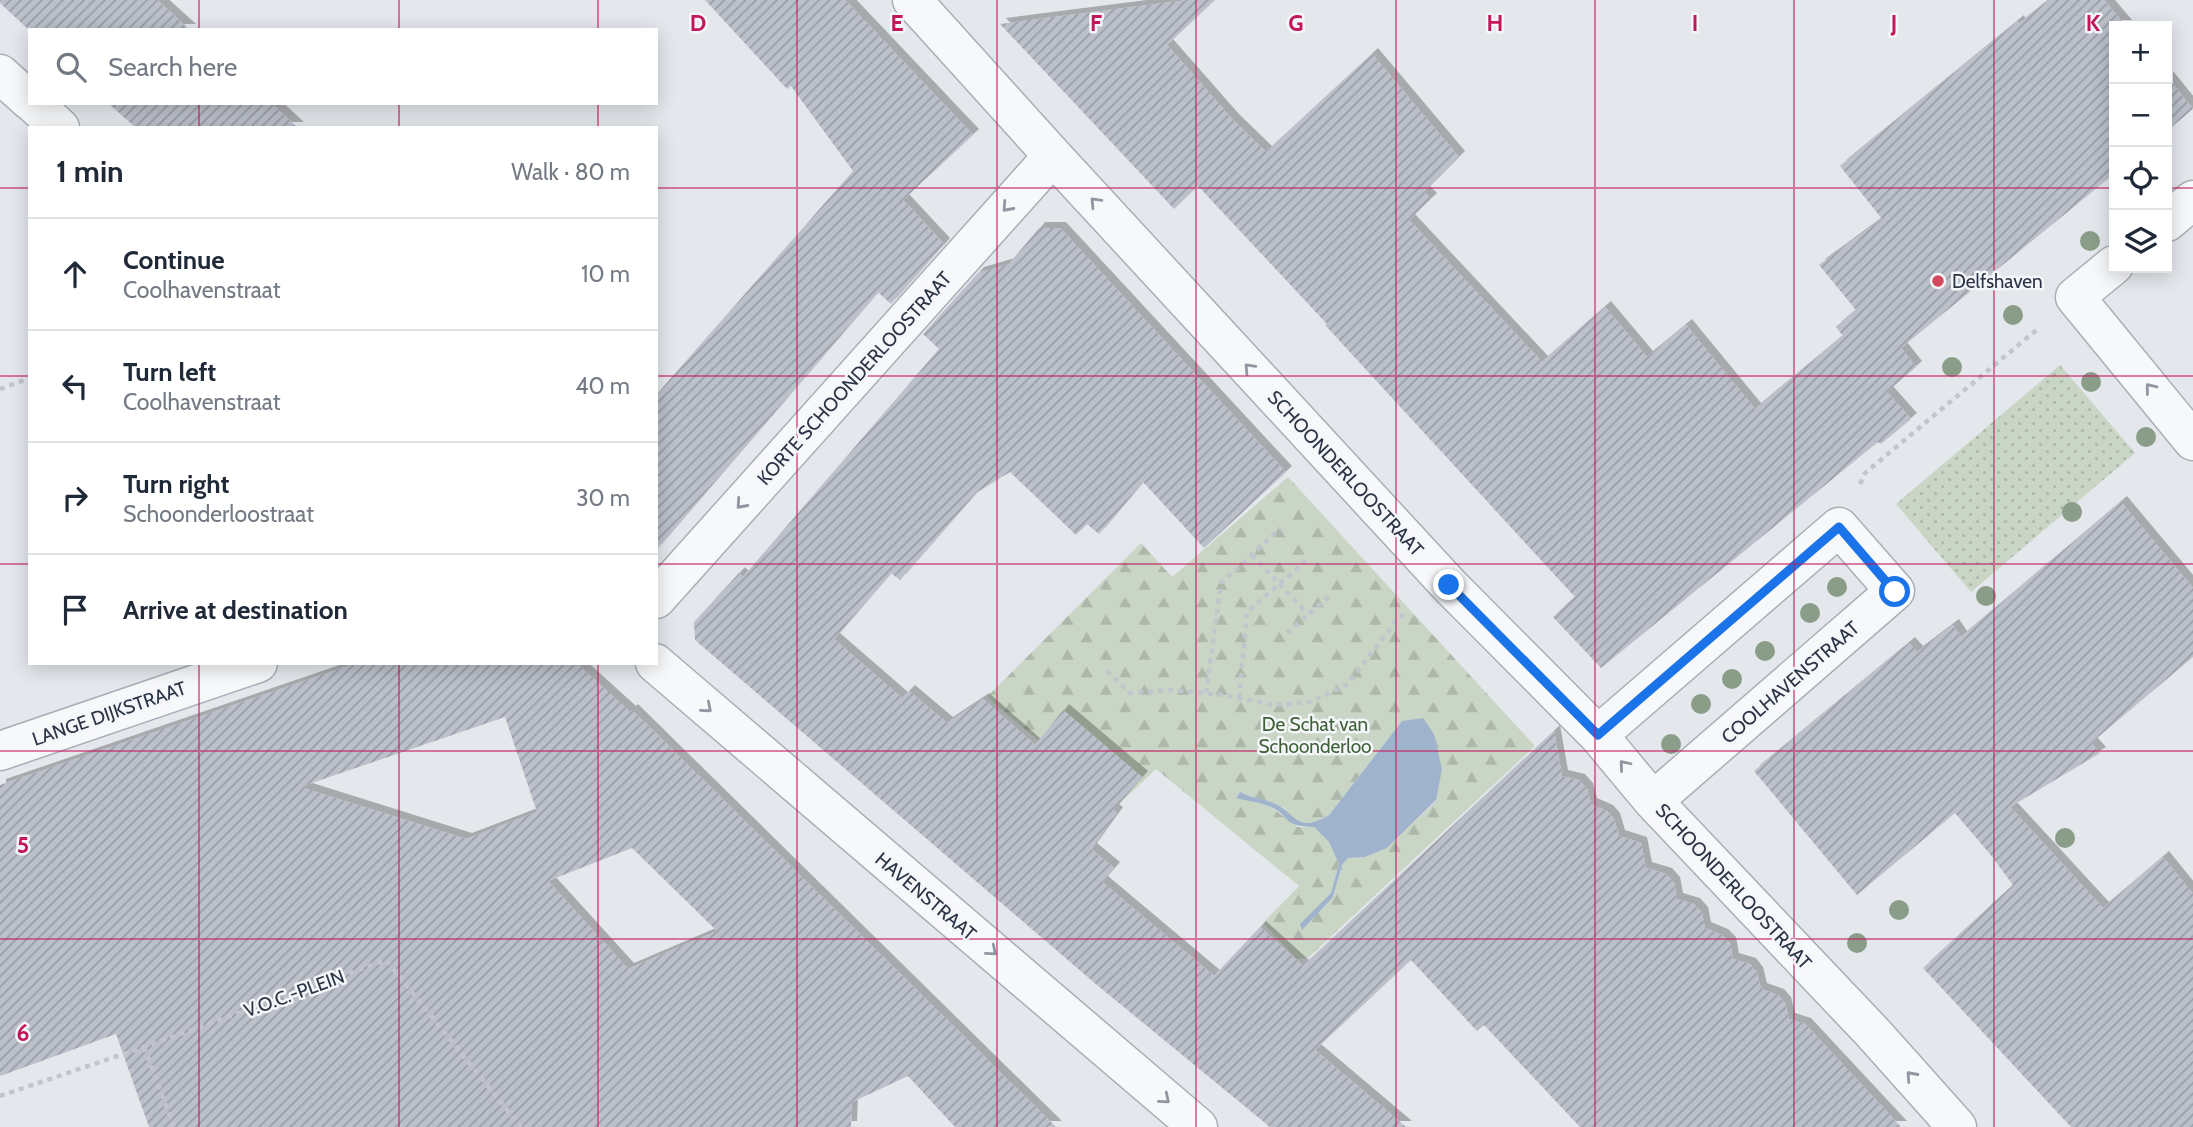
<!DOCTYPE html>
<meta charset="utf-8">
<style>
:root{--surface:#fff;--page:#f2f2f3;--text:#1f2937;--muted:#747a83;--line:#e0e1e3}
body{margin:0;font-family:Cabin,sans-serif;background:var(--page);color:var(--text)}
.controls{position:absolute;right:21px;top:21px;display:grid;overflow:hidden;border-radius:0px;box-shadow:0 4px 18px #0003}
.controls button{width:63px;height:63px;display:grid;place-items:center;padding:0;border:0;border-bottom:2px solid var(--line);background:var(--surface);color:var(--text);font:35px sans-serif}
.stop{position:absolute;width:21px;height:21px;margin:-16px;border:5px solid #1a73e8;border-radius:50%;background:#fff}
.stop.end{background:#1a73e8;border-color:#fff;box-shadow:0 2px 7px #0008}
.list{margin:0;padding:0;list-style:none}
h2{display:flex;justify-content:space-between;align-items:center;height:91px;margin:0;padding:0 28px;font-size:30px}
h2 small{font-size:23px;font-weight:400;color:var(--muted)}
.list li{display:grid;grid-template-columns:46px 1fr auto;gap:21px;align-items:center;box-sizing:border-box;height:112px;padding:0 28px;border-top:2px solid var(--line)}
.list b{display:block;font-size:26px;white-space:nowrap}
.list p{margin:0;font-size:23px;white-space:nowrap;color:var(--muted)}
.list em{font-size:23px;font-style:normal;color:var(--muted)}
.icon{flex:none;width:38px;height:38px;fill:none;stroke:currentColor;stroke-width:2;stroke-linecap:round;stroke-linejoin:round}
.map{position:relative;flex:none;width:2193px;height:1127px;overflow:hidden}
.search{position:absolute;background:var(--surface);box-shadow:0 4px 18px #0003;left:28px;top:28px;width:630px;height:77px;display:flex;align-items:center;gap:18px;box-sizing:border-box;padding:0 24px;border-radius:0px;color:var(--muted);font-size:26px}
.panel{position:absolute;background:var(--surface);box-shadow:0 4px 18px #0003;left:28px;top:126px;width:630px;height:539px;border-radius:0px}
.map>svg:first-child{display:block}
</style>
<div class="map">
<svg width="2193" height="1127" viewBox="0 0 2193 1127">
<defs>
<pattern id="grass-dots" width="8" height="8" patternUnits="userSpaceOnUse" patternTransform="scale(1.75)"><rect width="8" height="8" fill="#c9d6c5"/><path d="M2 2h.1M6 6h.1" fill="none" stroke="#adb8ab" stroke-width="1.8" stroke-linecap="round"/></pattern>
<pattern id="forest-firs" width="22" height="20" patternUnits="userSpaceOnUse" patternTransform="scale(1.75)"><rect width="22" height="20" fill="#c9d6c5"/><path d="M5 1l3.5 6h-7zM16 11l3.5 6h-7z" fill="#adb8ab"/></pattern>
<pattern id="building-hatch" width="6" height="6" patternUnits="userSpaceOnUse" patternTransform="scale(1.75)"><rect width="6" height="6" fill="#bbc0ca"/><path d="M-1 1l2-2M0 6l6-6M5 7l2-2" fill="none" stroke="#989da6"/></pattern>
<filter id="shadow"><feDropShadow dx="6" dy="-6" stdDeviation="0" flood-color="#0004"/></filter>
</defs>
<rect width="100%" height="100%" fill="#e4e7ec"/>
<path fill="url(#grass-dots)" d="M2060 365 2135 453 1971 592 1896 504Z"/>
<path fill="url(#forest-firs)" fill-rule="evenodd" d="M1288 477 1535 746 1308 958 1297 959 1263 923 1299 886 1156 769 1116 807 987 697 1141 543 1172 577ZM1402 721 1436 801 1387 848 1365 857 1348 858 1342 865 1333 897 1301 924 1331 893 1339 864 1329 842 1314 827H1298L1268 805 1236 798 1240 792C1253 799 1268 800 1282 807 1287 809 1289 815 1293 818 1305 828 1318 821 1329 815Z"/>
<path fill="#9fb4cc" d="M1423 718 1434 734 1442 769 1436 800 1387 848 1365 857 1348 858 1342 865 1333 897 1302 930 1300 924 1331 893 1339 864 1329 842 1314 827C1280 826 1293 817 1269 806 1259 802 1246 801 1236 798L1240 792C1251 798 1260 798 1271 802 1298 812 1294 835 1329 815L1402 721Z"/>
<path fill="url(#building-hatch)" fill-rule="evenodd" filter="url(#shadow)" d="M0 0H157L190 30 30 31 0 3Z
M705 0H845L973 135 903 200 944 244 891 304 878 292 656 550V395L853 171 791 86 787 89Z
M1188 0H1215L1167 45 1233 120 1266 152 1372 54 1459 157 1424 192 1431 199 1409 220 1542 362 1605 307 1647 357 1686 325 1755 409 1843 336 1836 327 1856 310 1819 265 1882 219 1840 166 2018 21 2019 24 2049 0H2104L2126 26H2114V174L1901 348 1916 367 1887 392 1911 419 1881 444 1878 442 1601 668 1553 617 1575 597 1325 325 1327 324 1198 186 1174 209 1000 24Z
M2167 77 2193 109 2167 131Z
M108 103H271L298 128H136Z
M1039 228H1060L1286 472 1204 548 1143 482 1099 534 1087 524 1076 535 1010 472 976 493 900 580 891 573 834 639 902 698 909 691 947 723 983 699 1035 745 1063 710 1142 777 1113 810 1117 813 1091 849 1114 868 1102 882 1214 976 1260 927 1303 966 1554 731 1562 776 1579 780 1587 789 1591 804 1607 811 1614 819 1619 836 1641 843 1646 868 1666 874 1674 883 1677 899 1694 904 1702 913 1705 928 1722 935 1730 943 1733 959 1750 964 1757 973 1761 989 1778 995 1785 1003 1789 1019 1805 1024 1901 1127H1580L1484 1025 1477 1031 1411 960 1315 1050 1406 1127H1270L1097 985 695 640 694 622 739 573 743 577 939 349 923 334 978 273 1009 264Z
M2121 502 2193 588V657L2091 743 2100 753 2010 807 2103 908 2163 857 2193 894V1127H2071L1923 968 2013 885 1990 854 1955 813 1857 895 1754 771 1909 643 1917 652 1953 625 1961 637Z
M357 663H576L630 712 632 710 1056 1127H955L908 1076 852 1102 851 1127H149L116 1034 0 1076V785ZM505 717 537 812 466 839 300 787ZM632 848 717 931 628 969 548 881Z"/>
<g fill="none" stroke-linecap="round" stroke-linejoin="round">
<g stroke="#a9aeb7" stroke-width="41">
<path id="street" d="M912 0 1053 156 1449 585 1598 735 1653 801 1874 1034 1957 1127
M0 74 30 101
M33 103 60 128
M2167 222 2193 200
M2114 265 2075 297 2193 441
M656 599 1053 156
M655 663 1198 1127
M1598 735 1839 527 1895 591 1653 801
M0 751 258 663"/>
</g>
<path stroke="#c2c5cb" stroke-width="4.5" stroke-dasharray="5 5" stroke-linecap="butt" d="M0 389 30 378
M1860 484 1865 473 2040 327
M1252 555 1308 614
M1287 633 1332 594
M1107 671 1130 693 1173 690 1223 695 1273 705 1310 702 1348 684 1397 620 1407 612
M1206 693 1221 583 1281 528
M1239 698 1247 612 1306 561
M144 1047 174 1127
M0 1096 144 1047 386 960 521 1127"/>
<use href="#street" stroke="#f7f8fa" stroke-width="38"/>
</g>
<g fill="#899d89">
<circle cx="2090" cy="241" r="10"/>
<circle cx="2013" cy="315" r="10"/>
<circle cx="1952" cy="367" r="10"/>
<circle cx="2091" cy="382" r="10"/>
<circle cx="2146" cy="437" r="10"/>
<circle cx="2072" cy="512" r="10"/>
<circle cx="1837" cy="587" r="10"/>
<circle cx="1986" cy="596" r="10"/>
<circle cx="1810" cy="613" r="10"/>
<circle cx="1765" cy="651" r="10"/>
<circle cx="1732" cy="679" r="10"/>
<circle cx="1701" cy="704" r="10"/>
<circle cx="1671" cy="744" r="10"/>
<circle cx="2065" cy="838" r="10"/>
<circle cx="1899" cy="910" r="10"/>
<circle cx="1857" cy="943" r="10"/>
</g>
<defs><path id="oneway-chevron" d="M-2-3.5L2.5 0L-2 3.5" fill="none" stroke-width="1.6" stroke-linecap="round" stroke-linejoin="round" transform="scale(1.75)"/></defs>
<g stroke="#9196a0">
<use href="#oneway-chevron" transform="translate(1095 202) rotate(-133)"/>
<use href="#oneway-chevron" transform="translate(1007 207) rotate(132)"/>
<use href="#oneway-chevron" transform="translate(1249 368) rotate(-133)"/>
<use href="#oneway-chevron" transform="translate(2150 388) rotate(-129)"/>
<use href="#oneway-chevron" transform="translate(741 504) rotate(132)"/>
<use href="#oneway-chevron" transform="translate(707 708) rotate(41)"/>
<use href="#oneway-chevron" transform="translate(1624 765) rotate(-130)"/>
<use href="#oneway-chevron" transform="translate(992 951) rotate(40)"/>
<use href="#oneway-chevron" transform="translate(1911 1076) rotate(-132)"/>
<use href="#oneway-chevron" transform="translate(1165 1099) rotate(40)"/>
</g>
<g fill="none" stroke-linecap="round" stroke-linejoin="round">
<path stroke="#1a73e8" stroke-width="9" d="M1449 585 1598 735 1839 527 1895 592"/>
</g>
<path fill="none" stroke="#c2185b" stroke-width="2" stroke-opacity="0.55" d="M199 0V30M399 0V30M598 0V30M797 0V1127M997 0V1127M1196 0V1127M1396 0V1127M1595 0V1127M1794 0V1127M1994 0V1127M199 103V128M399 103V128M598 103V128M0 188H30M656 188H2114M2167 188H2193M0 376H30M656 376H2193M0 564H30M656 564H2193M199 663V1127M399 663V1127M598 663V1127M0 751H2193M0 939H2193"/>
<circle fill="#d1495b" stroke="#f4f6f9" stroke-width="2.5" cx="1938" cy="281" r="7"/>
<g text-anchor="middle" stroke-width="5" stroke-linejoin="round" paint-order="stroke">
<g font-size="19" fill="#2b3445" stroke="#f4f6f9" text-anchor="start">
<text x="1952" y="288">Delfshaven</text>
</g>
<g font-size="19" fill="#2b3445" stroke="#f4f6f9">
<text transform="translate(854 378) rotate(-48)" y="7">KORTE SCHOONDERLOOSTRAAT</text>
<text transform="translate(1346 473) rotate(47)" y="7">SCHOONDERLOOSTRAAT</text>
<text transform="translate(1790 682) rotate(-41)" y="7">COOLHAVENSTRAAT</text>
<text transform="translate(109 713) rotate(-19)" y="7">LANGE DIJKSTRAAT</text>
<text transform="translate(1734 886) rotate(47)" y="7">SCHOONDERLOOSTRAAT</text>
<text transform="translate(926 896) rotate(40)" y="7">HAVENSTRAAT</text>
<text transform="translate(294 993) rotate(-20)" y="7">V.O.C.-PLEIN</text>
</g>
<g font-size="19" fill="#3f6138" stroke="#f4f6f9">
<text x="1315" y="731">De Schat van<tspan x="1315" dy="22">Schoonderloo</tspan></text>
</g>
</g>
<g font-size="23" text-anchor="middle" font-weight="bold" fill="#c2185b" stroke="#f4f6f9" stroke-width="5" stroke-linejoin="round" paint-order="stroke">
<text x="698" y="31">D</text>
<text x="897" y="31">E</text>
<text x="1096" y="31">F</text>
<text x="1296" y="31">G</text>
<text x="1495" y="31">H</text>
<text x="1695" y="31">I</text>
<text x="1894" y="31">J</text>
<text x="2093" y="31">K</text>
<text x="23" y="853">5</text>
<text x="23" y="1041">6</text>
</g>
</svg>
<div class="controls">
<button>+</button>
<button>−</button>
<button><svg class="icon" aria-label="locate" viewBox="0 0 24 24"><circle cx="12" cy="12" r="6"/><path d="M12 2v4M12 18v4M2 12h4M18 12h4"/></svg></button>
<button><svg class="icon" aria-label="layers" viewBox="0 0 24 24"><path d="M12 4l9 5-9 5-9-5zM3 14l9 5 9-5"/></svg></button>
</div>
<div class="stop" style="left:1895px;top:592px"></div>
<div class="stop end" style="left:1449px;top:585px"></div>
<div class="search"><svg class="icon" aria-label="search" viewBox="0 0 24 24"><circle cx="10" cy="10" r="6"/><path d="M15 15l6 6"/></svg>Search here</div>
<section class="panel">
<h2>1 min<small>Walk · 80 m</small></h2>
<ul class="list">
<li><svg class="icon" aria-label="ahead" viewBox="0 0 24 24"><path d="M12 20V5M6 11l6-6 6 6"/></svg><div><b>Continue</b><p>Coolhavenstraat</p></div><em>10 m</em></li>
<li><svg class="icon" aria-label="left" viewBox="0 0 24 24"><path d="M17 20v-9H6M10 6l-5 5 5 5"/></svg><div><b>Turn left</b><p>Coolhavenstraat</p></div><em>40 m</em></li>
<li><svg class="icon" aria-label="right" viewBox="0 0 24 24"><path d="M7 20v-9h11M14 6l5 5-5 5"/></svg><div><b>Turn right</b><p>Schoonderloostraat</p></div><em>30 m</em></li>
<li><svg class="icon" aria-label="arrive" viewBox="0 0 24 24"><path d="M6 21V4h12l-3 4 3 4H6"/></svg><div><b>Arrive at destination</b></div></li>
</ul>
</section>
</div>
